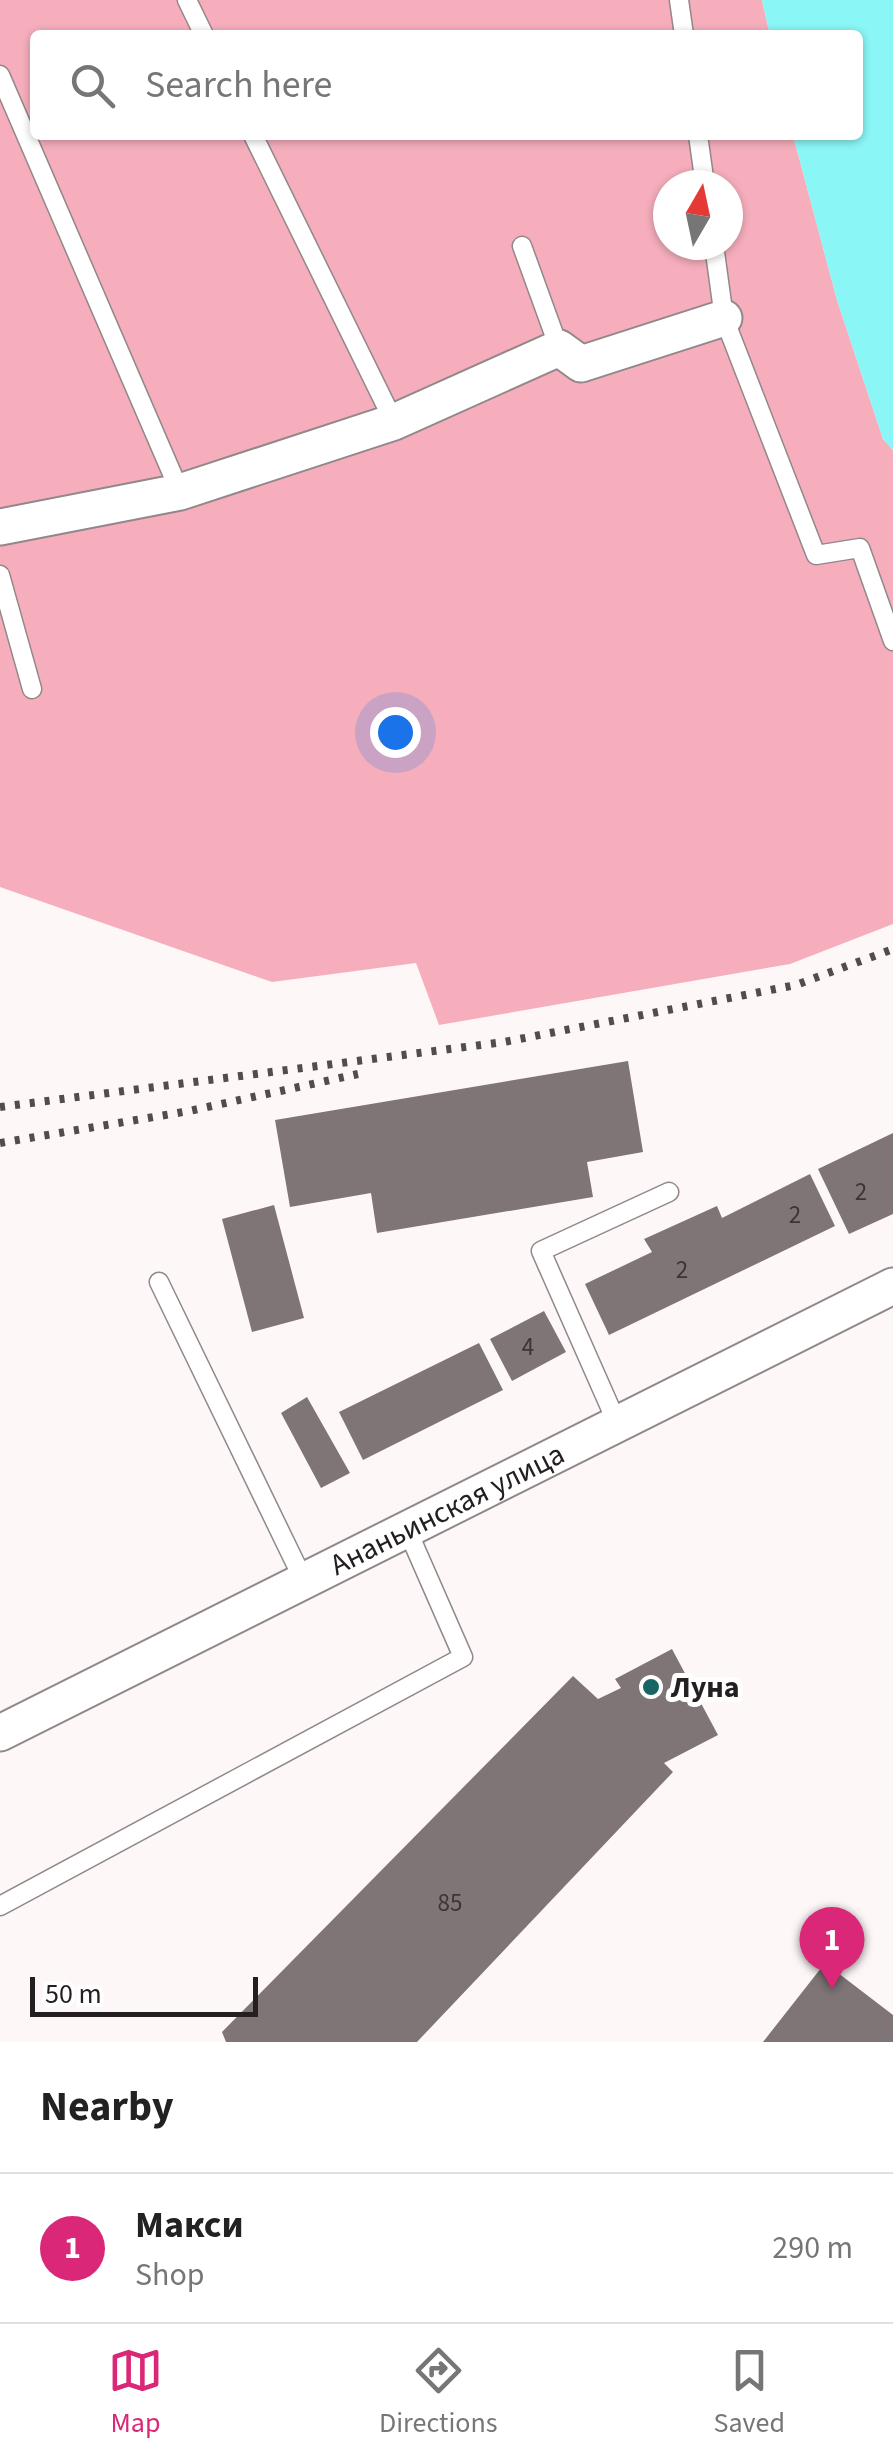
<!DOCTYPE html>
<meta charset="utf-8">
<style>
:root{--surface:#fff;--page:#f6f6f6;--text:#222;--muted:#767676;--line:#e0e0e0;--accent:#db2777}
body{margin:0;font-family:"Source Sans 3",sans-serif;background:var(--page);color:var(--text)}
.compass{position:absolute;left:653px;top:170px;width:90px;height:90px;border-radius:50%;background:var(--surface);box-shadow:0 2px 8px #0004;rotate:9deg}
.scale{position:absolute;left:30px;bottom:25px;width:228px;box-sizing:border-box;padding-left:10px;border:5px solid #242021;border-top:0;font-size:28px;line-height:35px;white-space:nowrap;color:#242021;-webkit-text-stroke:8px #fff;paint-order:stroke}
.you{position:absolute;left:395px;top:732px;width:35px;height:35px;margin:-25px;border:8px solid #fff;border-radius:50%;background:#1a73e8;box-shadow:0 0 0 15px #1a73e833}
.badge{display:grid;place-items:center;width:65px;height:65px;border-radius:50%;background:var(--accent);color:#fff;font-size:32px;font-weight:700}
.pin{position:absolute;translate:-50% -82px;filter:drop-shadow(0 2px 5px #0008)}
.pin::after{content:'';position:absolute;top:52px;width:35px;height:30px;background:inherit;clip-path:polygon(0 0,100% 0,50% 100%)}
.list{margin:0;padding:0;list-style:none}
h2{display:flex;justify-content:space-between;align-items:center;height:130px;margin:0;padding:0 40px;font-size:42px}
h2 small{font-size:32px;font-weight:400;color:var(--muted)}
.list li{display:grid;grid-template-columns:65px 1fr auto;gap:30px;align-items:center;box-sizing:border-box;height:150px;padding:0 40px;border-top:2px solid var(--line)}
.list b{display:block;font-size:38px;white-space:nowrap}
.list p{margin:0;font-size:32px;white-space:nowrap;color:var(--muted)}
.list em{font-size:32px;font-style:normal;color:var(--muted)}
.icon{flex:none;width:55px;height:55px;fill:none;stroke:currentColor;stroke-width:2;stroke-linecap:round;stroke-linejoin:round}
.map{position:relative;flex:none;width:893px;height:2042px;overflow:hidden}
.search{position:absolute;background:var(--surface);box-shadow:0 2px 8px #0004;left:30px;right:30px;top:30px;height:110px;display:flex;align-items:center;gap:25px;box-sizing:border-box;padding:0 35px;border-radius:10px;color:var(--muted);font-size:38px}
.sheet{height:280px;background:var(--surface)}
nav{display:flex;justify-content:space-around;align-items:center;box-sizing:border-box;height:140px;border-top:2px solid var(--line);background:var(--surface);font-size:28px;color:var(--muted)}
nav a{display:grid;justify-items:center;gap:5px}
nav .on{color:var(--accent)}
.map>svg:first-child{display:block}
</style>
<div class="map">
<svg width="893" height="2042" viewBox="0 0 893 2042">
<rect width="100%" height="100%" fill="#fef7f8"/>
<path fill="#f6aebc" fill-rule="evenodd" d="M0 0H762L770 35H35V135H793L837 300 883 439 893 450V924L790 964 439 1025 416 963 272 982 0 887ZM668 185H728V245H668Z"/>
<path fill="#8af6f5" d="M762 0H893V450L883 439 837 300 793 135H858V35H770Z"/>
<path fill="#7f7576" d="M628 1061 643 1152 587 1162 593 1197 377 1233 371 1193 290 1207 275 1120Z
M893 1133V1214L849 1234 818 1169Z
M810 1174 835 1226 609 1335 585 1284 652 1252 644 1239 717 1206 722 1218Z
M274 1205 304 1318 252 1332 222 1219Z
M544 1311 566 1352 512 1381 490 1339Z
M479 1343 503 1390 363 1460 339 1412Z
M307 1397 350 1473 321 1488 281 1413Z
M672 1649 718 1735 664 1763 673 1772 417 2042H226L222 2032 573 1676 598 1699 621 1688 615 1679Z
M825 1963 893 2015V2042H763Z"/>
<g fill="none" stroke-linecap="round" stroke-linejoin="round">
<g stroke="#928789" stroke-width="21">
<path id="lane" d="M187 0 204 35
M679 0 684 35
M0 75 180 492
M253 135 394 422
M698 135 705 185
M714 245 724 318 816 555 860 548 893 641
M522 246 559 348
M0 575 32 689
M159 1282 303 1579
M617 1423 541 1251 669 1192
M0 1906 463 1657 406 1527"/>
</g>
<g stroke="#928789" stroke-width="39">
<g id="street">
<path d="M0 527 180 492 394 422 559 348 581 364 724 318"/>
<path id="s1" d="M0 1733 893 1286"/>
</g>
</g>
<use href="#lane" stroke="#fff" stroke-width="18"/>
<use href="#street" stroke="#fff" stroke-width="35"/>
<path stroke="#514c4d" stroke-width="8" stroke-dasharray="5 10" stroke-linecap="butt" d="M0 1107 504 1042 796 985 893 949
M0 1143 189 1111 358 1074"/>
</g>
<circle fill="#176565" stroke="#fff" stroke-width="4" cx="651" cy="1687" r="10"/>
<g text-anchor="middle" stroke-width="10" stroke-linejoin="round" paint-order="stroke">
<g font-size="25" fill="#3b3536">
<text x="861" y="1200">2</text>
<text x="795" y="1223">2</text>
<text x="682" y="1278">2</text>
<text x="528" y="1355">4</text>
<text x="450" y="1911">85</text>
</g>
<g font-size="30" fill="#242021" stroke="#fff">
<text dy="10" stroke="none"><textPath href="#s1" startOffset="500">Ананьинская улица</textPath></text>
</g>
<g font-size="30" font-weight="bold" fill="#242021" stroke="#fff" text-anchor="start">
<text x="671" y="1697">Луна</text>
</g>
</g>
</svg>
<svg class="compass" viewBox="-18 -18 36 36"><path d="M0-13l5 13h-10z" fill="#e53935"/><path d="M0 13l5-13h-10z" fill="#767676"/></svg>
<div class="scale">50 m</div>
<div class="you"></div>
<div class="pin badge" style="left:832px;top:1989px">1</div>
<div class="search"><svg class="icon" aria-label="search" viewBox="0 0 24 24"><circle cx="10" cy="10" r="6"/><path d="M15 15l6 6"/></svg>Search here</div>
</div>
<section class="sheet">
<h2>Nearby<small></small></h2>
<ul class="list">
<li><span class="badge">1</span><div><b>Макси</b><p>Shop</p></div><em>290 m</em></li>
</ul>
</section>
<nav>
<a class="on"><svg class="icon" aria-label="map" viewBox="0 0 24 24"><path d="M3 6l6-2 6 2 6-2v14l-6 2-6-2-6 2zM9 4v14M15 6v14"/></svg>Map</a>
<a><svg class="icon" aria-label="directions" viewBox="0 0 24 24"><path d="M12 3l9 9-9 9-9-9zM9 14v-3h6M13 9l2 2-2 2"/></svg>Directions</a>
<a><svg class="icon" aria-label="saved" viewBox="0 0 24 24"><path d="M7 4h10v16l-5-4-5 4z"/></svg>Saved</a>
</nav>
